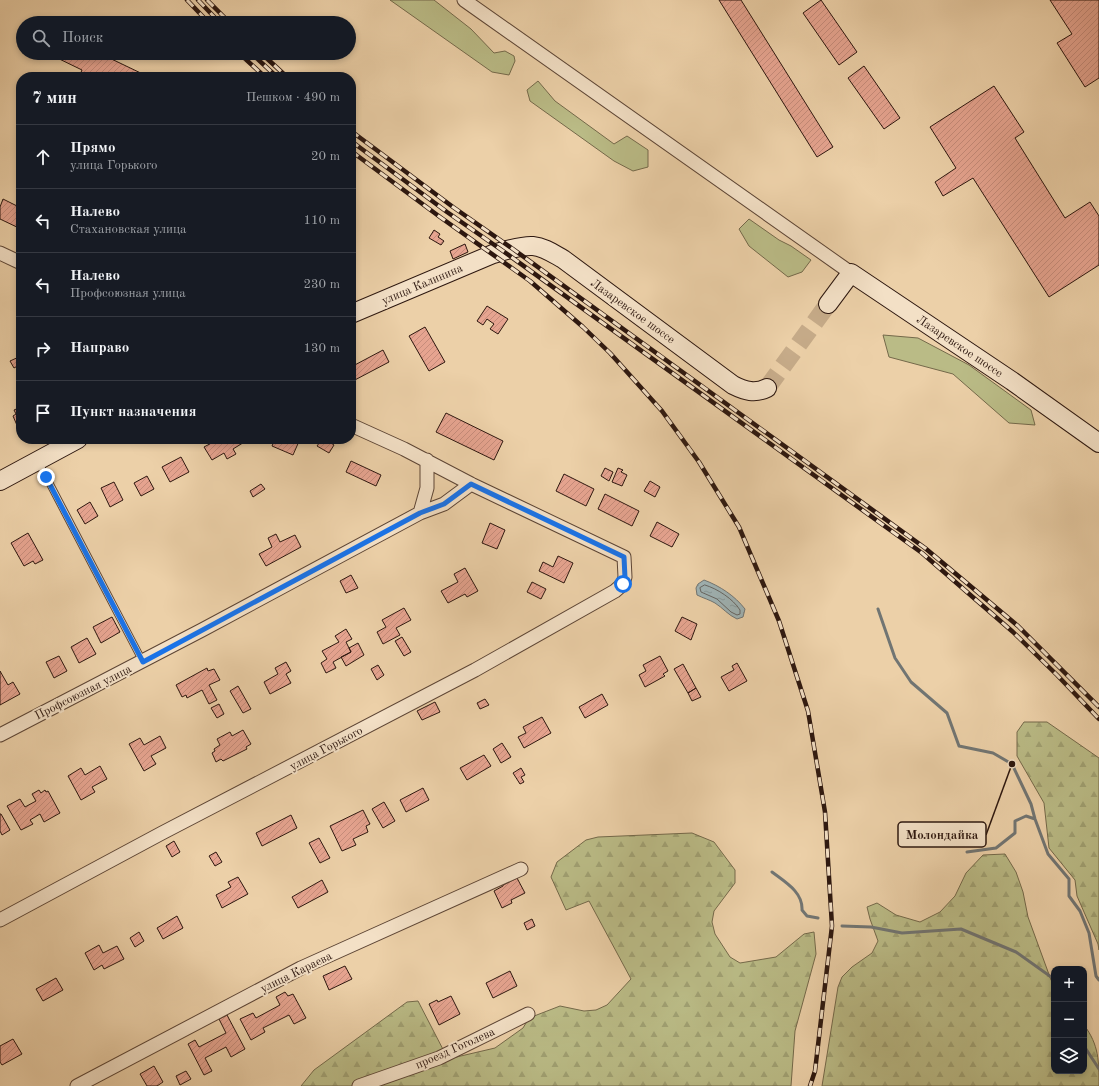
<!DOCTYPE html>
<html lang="ru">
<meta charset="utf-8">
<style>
:root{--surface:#171b24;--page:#20242c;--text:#f1f3f6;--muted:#9ea1a6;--line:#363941}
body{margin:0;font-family:"Old Standard TT",serif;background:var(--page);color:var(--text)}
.controls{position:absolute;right:12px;bottom:12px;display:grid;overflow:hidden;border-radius:8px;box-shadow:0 2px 6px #0003}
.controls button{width:36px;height:36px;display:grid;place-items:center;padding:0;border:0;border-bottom:1px solid var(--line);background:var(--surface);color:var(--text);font:20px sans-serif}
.stop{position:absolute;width:12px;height:12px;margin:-9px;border:3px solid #1a73e8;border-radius:50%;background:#fff}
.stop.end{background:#1a73e8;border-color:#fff;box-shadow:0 1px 4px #0008}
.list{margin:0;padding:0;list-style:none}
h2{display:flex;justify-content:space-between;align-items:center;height:52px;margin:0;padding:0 16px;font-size:17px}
h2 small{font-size:13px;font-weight:400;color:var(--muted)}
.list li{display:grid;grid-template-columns:26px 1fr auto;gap:12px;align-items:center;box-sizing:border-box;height:64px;padding:0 16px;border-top:1px solid var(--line)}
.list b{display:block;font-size:15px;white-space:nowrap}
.list p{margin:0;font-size:13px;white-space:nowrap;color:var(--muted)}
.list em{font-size:13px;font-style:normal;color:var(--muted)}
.icon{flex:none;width:22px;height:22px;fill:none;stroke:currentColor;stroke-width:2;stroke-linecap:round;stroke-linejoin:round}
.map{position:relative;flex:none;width:1099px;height:1086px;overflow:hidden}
.search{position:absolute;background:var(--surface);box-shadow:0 2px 6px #0003;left:16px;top:16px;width:340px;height:44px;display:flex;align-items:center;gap:10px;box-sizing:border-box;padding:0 14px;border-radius:22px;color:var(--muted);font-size:15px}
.panel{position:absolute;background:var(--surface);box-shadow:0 2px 6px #0003;left:16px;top:72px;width:340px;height:372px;border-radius:16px}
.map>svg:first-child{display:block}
</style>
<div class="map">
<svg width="1099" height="1086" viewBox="0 0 1099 1086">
<defs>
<pattern id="forest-firs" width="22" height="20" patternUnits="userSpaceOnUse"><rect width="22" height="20" fill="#babb86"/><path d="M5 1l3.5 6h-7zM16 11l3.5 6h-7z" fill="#a0a072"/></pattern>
<pattern id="water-ripples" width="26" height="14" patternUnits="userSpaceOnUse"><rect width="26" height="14" fill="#9fb3b5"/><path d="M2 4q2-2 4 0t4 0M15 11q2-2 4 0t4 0" fill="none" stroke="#89999a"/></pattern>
<pattern id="building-hatch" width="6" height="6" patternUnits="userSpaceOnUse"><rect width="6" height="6" fill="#e6a490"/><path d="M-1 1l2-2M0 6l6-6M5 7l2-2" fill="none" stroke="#c68c7b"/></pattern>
</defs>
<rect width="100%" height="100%" fill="#ecd0a8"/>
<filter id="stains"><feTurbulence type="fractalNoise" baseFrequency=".005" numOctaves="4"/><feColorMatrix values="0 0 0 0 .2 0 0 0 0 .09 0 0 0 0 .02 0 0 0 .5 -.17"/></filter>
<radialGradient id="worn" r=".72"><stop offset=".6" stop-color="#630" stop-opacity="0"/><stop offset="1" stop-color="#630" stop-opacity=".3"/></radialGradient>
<path fill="#babb86" stroke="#74694a" d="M390 0H434L471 29 494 53 505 51 514 56 515 61 509 75 492 72Z
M538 81 555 101 614 144 627 136 648 150V167L633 171 614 161 530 101 527 90Z
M749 219 779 240 791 246 811 260 802 272 788 277 749 246 739 229Z
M883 335 918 338 969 365 1031 410 1035 425 1009 423 953 374 889 357Z"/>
<path fill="url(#forest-firs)" stroke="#74694a" d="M1024 722H1047L1099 758V950L1098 944 1077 896 1075 880 1049 848 1044 803 1017 756V732Z
M692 833 714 842 735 870V883L714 911 712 922 715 934 730 957 740 963 776 957 804 934 814 932 816 954 795 1031 791 1086H301L314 1070 407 1002 418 1001 448 1059 495 1048 523 1028 529 1018 560 1006 584 1011 596 1010 607 1005 631 979 589 901 566 910 551 877 557 862 586 840 598 837Z
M1005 854 1016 872 1023 892 1028 917 1051 980 1054 984V1071H1084V1025C1099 1045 1099 1061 1099 1086H822L838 987 842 977 852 967 872 953 878 941 870 919 867 907 877 903 896 915 920 922 940 912 955 896 966 873 983 855Z"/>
<path fill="url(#water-ripples)" stroke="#717573" d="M704 580C720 586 735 596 745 609L743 617 737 619C728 615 723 608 715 603 710 600 703 598 697 595L696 588 698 584Z"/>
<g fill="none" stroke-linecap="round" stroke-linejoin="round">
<path stroke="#666562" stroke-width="1" d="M705 585C718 589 733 599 740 610V614L737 615 731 612 717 599 701 592 700 588Z"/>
<path stroke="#717573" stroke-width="3" d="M878 609 895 658 911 682 947 713 959 746 993 753 1012 764 1031 804 1035 819 1048 854 1069 879V896L1080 911 1089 933 1096 976 1099 980
M967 852 996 848 1015 833V821L1026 816 1035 819
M772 872C785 882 803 892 802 910L807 916 818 918
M842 926 871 927 902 933 961 929 1016 952 1054 979
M1084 1046 1099 1069"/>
</g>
<path fill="url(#building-hatch)" stroke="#2d170f" d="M719 0H741L833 147 817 157Z
M821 0 857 52 839 65 803 13Z
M1050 0H1099V78L1085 87 1057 43 1072 34Z
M47 53H99L149 77H79L82 70Z
M864 66 900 118 884 129 848 78Z
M994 86 1024 132 1015 138 1065 218 1090 202 1099 216V265L1049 297 973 178 943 196 935 182 956 168 930 127Z
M3 199 21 208V229L0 219V207Z
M434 230 440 234 438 237 444 241 441 245 429 238Z
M465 244 468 252 453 259 450 251Z
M21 297V315L17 313 20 308 17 306Z
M487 306 508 319 498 334 490 329 494 324 487 319 483 325 477 321Z
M425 327 445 362 429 371 409 336Z
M383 350 389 362 351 382V367Z
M21 356V364L14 368 10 361Z
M21 407V429L19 430 13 416 16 414 14 410Z
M446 413 503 441 494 460 436 432Z
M219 439H245L246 441 233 449 236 454 227 459 224 453 212 460 204 447Z
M275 439H300L293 455 272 446Z
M322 439H325L334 445 329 453 317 446Z
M181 457 189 472 170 482 162 467Z
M351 461 381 475 376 486 346 472Z
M605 468 613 472 609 481 601 476Z
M618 468 623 470 621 472 627 475 622 486 612 482Z
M564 474 594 489 586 506 556 491Z
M147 476 154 489 141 496 134 483Z
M650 481 660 487 655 497 644 491Z
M114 482 123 500 110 507 101 488Z
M261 484 265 489 253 497 250 491Z
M605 494 639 511 632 526 598 509Z
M90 502 98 516 85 524 77 510Z
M657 522 679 534 672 547 650 536Z
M490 523 505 530 497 549 482 543Z
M28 533 43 560 35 564 33 561 24 566 11 543Z
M276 534 280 542 295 535 301 547 266 566 259 554 272 547 268 538Z
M558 556 573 563 564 583 539 571 543 562 553 567Z
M465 568 478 591 467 597 465 594 448 603 441 591 458 582 454 574Z
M351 575 358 588 346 593 340 581Z
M532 582 546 589 541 599 527 592Z
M404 608 411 620 396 628 400 635 383 644 377 632 386 627 382 620Z
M112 617 120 632 101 643 93 627Z
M682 617 697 624 691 640 675 631Z
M346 629 352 639 346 642 351 652 333 662 336 668 326 673 321 663 327 659 322 651 339 642 335 636Z
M402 637 411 652 404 656 395 641Z
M87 638 96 654 79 663 71 647Z
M358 643 364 655 346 666 341 657 351 652 349 648Z
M59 656 67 671 54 678 46 662Z
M660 656 668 671 663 674 665 676 645 687 639 675 646 671 643 665Z
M286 662 291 671 286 674 291 683 270 694 264 682 278 674 275 668Z
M737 663 747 681 729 691 721 677 734 670 732 666Z
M683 664 696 688 688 693 674 669Z
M378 665 384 675 377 680 371 669Z
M207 668 208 671 214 669 220 680 209 685 217 700 209 704 202 690 187 698 186 695 182 697 176 685Z
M0 671 8 685 13 682 20 694 0 705Z
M238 686 251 709 243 713 230 691Z
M696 688 701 697 692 701 688 693Z
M602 694 608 705 585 718 579 707Z
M485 699 489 705 480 709 477 703Z
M435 702 440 712 422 720 417 711Z
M219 704 224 714 217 718 211 708Z
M542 717 551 733 524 748 518 737 526 733 523 727Z
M243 730 251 744 246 747 247 749 223 761 221 759 216 762 212 753 215 751 214 749 220 745 217 739 230 732 232 736Z
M160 736 166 748 151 756 156 764 144 771 129 744 140 738 144 745Z
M502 743 511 757 501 763 493 749Z
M484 755 491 766 467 780 460 768Z
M100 766 107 779 92 787 95 792 81 800 68 776 81 768 85 775Z
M521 768 525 775 521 777 524 782 520 784 513 773Z
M423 788 429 800 406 812 400 800Z
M39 790 41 793 45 790 46 792 48 791 60 813 44 822 40 814 30 820 33 824 21 830 7 806 20 799 25 807 36 801 32 794Z
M384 802 395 821 383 828 372 809Z
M363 810 370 824 366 826 368 832 353 839 356 845 342 851 330 826Z
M0 814H1L10 830 2 835 0 831Z
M291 815 297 828 262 846 256 833Z
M319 838 330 858 320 863 309 843Z
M174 841 180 852 172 857 166 846Z
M216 852 222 862 215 866 209 856Z
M238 877 248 894 222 908 216 895 231 887 228 882Z
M517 878 525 893 511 900 512 903 502 908 494 891 503 886V885Z
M322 880 328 892 298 908 292 897Z
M177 916 183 928 163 939 157 928Z
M532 919 535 926 527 930 524 923Z
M139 932 144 941 135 947 130 938Z
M99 945 103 953 117 946 124 959 104 969 102 965 94 970 85 953Z
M345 966 352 979 329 990 323 976Z
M510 971 517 986 493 998 486 983Z
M56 978 63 990 43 1001 36 989Z
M285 992 288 996 293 994 306 1018 294 1024 289 1015 263 1028 265 1032 251 1040 240 1019 253 1013 256 1018 280 1005 276 997Z
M451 996 460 1014 439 1025 429 1004 437 1000 438 1002Z
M227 1015 245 1049 231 1057 226 1047 205 1058 212 1071 204 1075 188 1044 195 1040 199 1047 226 1033 219 1019Z
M13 1039 22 1054 2 1065 0 1062V1046Z
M154 1066 163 1082 157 1086H147L140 1074Z
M186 1071 191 1079 180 1085 176 1076Z"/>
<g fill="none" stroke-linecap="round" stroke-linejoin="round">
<path stroke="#c6ab89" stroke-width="18" stroke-dasharray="18 9" stroke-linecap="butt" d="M767 388 828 304"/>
<g stroke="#5d4535" stroke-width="8">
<path id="lane" d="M38 461 143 662"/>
</g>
<g stroke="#5d4535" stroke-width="15">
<path id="street" d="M464 0 851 273
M0 253 21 263
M420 513 427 488V460
M0 735 202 630 420 513 444 504 471 484
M0 920 162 833 475 670 615 591 623 584 625 577 624 557 471 484 404 449 351 425
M77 1086 301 968 521 869
M359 1086 439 1058 528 1014"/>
</g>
<g stroke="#2d170f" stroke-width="20">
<path id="secondary" d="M828 304 851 273 1012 381 1099 443
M351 314 493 254C504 251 521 245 533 246 544 247 554 254 563 259L733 385C745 391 755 394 767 388
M0 481 78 439"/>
</g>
<use href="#lane" stroke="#f3e0c6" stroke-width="6"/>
<use href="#street" stroke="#f3e0c6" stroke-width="13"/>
<use href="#secondary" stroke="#f3e0c6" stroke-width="18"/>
<g stroke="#2d170f" stroke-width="4.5">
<path id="rail" d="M187 0 209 23
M198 0 220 23
M207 0 230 23
M239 53 265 77
M251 53 277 77
M261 53 287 77
M351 131 453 207 513 249 925 548 1018 626 1099 707
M351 141 447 212 503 251 922 553 1013 632 1057 675 1099 719
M351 151 440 217 530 281 583 327 610 353 662 411 699 462 739 527 779 621 808 711 825 812 832 926 815 1071 810 1086"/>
</g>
<use href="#rail" stroke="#f3e0c6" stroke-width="3" stroke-dasharray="9" stroke-linecap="butt"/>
</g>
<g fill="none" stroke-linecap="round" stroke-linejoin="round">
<path stroke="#1a73e8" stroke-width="5" d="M46 477 143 662 420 513 444 504 471 484 624 557 625 578 623 584"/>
</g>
<g text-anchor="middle" stroke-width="4" stroke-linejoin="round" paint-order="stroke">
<g font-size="12" fill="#2d170f" stroke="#f3e0c6">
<text transform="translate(422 284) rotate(-23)" y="4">улица Калинина</text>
<text transform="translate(633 311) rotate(36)" y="4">Лазаревское шоссе</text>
<text transform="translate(960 346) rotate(34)" y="4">Лазаревское шоссе</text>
<text transform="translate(83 692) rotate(-27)" y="4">Профсоюзная улица</text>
<text transform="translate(326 748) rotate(-28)" y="4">улица Горького</text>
<text transform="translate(296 972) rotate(-26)" y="4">улица Караева</text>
<text transform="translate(455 1048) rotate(-24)" y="4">проезд Гоголева</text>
</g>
</g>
<path fill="none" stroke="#2d170f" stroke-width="1.5" d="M1012 764L986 835"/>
<circle fill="#2d170f" stroke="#f3e0c6" stroke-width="1.5" cx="1012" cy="764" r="4"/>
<rect fill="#f3e0c6" stroke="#2d170f" stroke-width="1.5" x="898" y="822" width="88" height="25" rx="4"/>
<g font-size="13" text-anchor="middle" font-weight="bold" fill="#2d170f">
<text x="942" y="839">Молондайка</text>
</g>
<rect width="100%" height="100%" filter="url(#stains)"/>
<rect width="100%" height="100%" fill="url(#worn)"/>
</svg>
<div class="controls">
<button>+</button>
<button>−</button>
<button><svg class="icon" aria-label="layers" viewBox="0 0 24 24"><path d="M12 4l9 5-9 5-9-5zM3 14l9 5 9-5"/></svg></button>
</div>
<div class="stop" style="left:623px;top:584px"></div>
<div class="stop end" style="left:46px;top:477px"></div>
<div class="search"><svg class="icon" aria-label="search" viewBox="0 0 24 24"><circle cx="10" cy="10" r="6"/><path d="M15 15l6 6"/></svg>Поиск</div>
<section class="panel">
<h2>7 мин<small>Пешком · 490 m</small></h2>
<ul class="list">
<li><svg class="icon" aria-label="ahead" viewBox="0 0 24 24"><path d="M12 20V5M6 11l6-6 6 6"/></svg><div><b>Прямо</b><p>улица Горького</p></div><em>20 m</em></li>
<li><svg class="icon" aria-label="left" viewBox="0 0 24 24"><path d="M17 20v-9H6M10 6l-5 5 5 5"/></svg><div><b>Налево</b><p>Стахановская улица</p></div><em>110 m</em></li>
<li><svg class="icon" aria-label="left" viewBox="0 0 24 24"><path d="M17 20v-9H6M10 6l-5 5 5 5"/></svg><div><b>Налево</b><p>Профсоюзная улица</p></div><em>230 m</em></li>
<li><svg class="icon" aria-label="right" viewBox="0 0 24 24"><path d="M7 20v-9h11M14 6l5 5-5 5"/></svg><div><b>Направо</b></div><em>130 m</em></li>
<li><svg class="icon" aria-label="arrive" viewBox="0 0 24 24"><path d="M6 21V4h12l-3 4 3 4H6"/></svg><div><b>Пункт назначения</b></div></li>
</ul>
</section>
</div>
